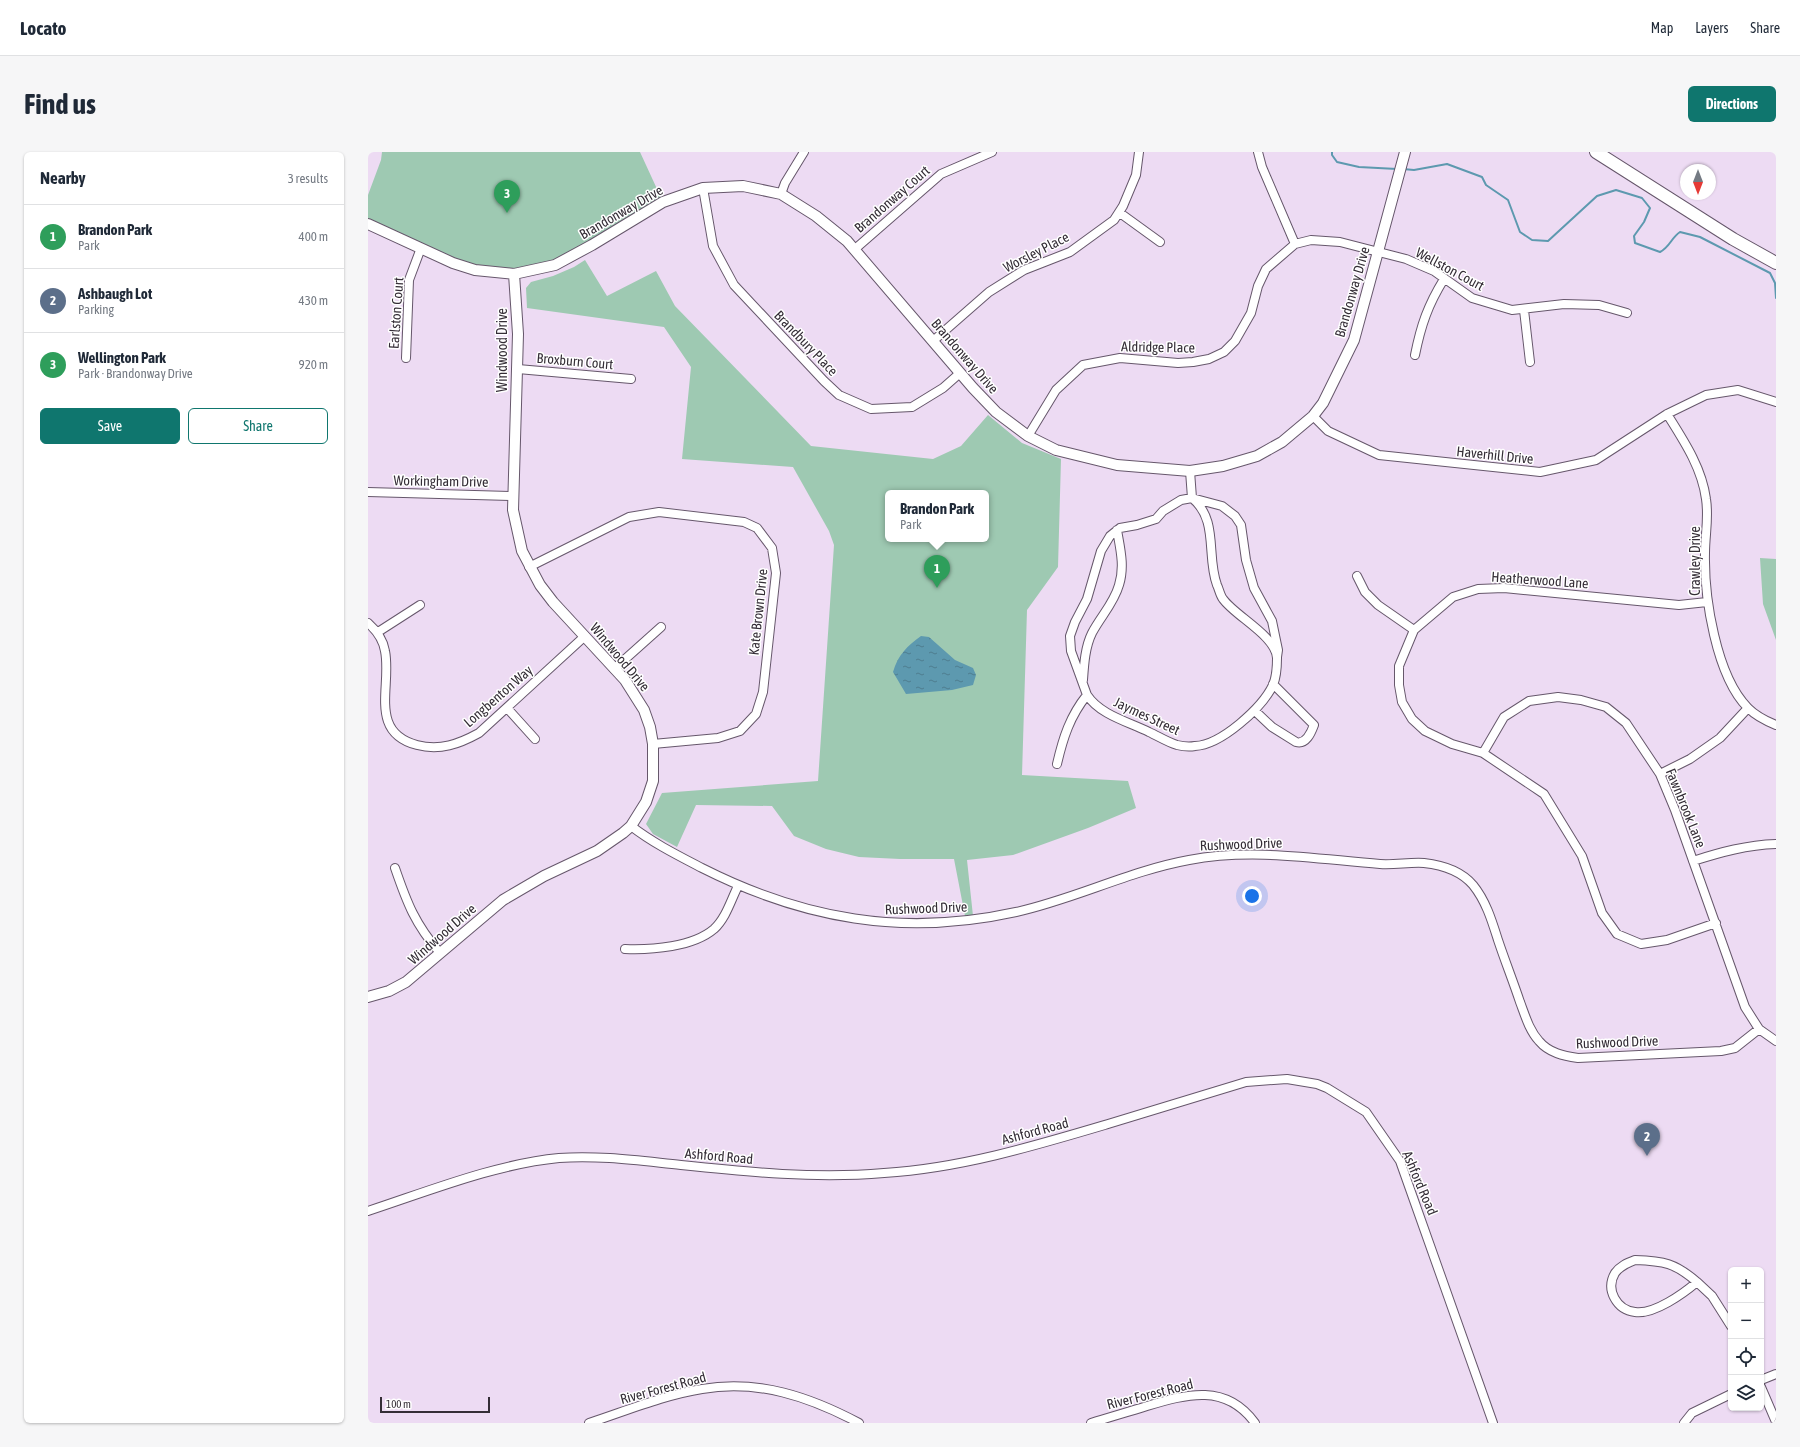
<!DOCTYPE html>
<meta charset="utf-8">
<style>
:root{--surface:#fff;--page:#f6f6f7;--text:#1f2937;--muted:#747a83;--line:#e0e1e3;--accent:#0f766e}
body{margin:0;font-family:"Asap Condensed",sans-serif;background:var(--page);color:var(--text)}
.controls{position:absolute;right:12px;bottom:12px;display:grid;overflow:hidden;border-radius:6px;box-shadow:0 1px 3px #0004}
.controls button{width:36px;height:36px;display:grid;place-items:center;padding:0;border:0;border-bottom:1px solid var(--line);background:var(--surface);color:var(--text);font:20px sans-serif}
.compass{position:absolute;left:1312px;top:12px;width:36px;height:36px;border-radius:50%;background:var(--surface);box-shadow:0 1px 3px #0004;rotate:180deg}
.scale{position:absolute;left:12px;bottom:10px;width:110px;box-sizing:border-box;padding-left:4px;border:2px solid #342d36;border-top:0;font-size:11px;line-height:14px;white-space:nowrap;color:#342d36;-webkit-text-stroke:3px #fff;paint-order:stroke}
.you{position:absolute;left:884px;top:744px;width:14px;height:14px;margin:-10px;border:3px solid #fff;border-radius:50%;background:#1a73e8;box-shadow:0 0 0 6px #1a73e833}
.badge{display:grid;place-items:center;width:26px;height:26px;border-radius:50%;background:var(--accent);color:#fff;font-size:13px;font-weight:700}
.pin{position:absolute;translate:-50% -33px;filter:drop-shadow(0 1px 2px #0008)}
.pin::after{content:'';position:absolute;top:21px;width:14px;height:12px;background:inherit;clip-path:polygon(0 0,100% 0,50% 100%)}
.popup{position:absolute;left:517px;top:338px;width:104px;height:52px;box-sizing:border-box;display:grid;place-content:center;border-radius:6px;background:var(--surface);filter:drop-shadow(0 1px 3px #0005);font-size:13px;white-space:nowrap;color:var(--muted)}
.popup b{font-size:15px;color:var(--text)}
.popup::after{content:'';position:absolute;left:50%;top:100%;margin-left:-8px;border:8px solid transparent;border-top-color:var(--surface)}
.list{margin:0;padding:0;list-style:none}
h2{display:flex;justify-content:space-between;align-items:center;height:52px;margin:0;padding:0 16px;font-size:17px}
h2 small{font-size:13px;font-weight:400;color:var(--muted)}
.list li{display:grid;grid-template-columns:26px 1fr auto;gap:12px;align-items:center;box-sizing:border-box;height:64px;padding:0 16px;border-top:1px solid var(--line)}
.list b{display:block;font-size:15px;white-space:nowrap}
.list p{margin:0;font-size:13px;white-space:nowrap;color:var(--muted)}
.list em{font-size:13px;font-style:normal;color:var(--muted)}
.actions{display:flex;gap:8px;padding:12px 16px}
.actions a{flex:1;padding:9px 0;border:1px solid var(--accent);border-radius:6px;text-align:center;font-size:14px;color:var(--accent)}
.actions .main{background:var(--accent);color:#fff}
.icon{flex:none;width:22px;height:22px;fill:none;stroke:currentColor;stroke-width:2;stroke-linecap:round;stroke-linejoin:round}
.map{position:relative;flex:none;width:1408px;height:1271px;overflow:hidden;border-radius:6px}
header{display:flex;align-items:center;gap:24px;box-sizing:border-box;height:56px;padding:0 20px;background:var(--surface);border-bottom:1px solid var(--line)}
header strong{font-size:19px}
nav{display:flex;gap:22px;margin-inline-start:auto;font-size:14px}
.intro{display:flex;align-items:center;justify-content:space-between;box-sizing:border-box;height:96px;padding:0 24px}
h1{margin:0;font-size:28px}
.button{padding:10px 18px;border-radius:6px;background:var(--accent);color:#fff;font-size:14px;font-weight:700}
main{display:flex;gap:24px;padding:0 24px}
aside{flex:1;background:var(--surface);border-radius:6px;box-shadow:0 1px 3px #0004}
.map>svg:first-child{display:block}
</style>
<header>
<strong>Locato</strong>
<nav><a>Map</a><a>Layers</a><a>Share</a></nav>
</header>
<div class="intro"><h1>Find us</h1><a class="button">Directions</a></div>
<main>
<aside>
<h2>Nearby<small>3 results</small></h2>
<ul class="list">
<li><span class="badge" style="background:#2e9e5b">1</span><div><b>Brandon Park</b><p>Park</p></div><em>400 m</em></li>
<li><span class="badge" style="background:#5c6f8a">2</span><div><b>Ashbaugh Lot</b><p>Parking</p></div><em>430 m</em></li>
<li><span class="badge" style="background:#2e9e5b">3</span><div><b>Wellington Park</b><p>Park · Brandonway Drive</p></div><em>920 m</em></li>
</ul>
<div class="actions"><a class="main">Save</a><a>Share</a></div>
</aside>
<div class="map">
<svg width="1408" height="1271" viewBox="0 0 1408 1271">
<defs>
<pattern id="water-ripples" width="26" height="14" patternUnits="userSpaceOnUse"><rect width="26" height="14" fill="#5d99af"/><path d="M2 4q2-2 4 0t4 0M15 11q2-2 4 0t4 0" fill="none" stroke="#4e7d8f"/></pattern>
</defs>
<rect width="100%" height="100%" fill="#eddbf3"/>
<path fill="#9ec9b2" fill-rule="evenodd" d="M14 0H272L295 50 224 93 153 121 107 118 0 72V43L13 8Z
M217 108 239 144 288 119 307 154 443 294 565 307 593 294 620 263 654 291 693 307 690 415 659 458 654 623 760 629 768 656 720 676 645 703 599 708 605 764H597L586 707H532L491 705 458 697 426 684 404 654 328 653 309 695 285 682 278 672 294 641 450 629 466 393 461 379 425 315 314 307 323 215 296 175 159 156 158 136 163 130 185 124 206 115ZM520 341H618V387H520Z
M1392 406 1408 407V488L1395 452Z"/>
<path fill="url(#water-ripples)" d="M553 484 561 485 587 508 605 516 608 523 605 533 584 538 538 542 525 520C530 503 539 494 553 484Z"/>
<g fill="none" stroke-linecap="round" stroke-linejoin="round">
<path stroke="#5d99af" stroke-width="2" d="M964 0V3L969 10 991 15 1029 17
M1035 17 1046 18 1079 12 1114 25 1118 33 1140 48 1152 80 1164 88 1180 89 1229 44 1248 38 1274 46 1282 56 1276 70 1266 84 1267 91 1292 100C1302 95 1303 86 1312 80L1332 85 1402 121 1407 131 1408 146"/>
<g stroke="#66576b" stroke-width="10">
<path id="minor" d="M890 0 894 15 927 92
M335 36 345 94 366 133 456 229 471 243 503 257 544 255 575 236 592 221
M413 42 417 31 436 0
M752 61 792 90
M487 97 573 22 624 0
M1156 158 1162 210
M565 189 621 140 656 118 702 100 746 68 755 54 768 23 771 0
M1047 203C1053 173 1060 153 1076 127
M38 206 41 128 53 96
M150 217 263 227
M1299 262C1316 289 1334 316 1338 347 1341 366 1337 383 1337 401 1336 445 1348 524 1380 556 1387 563 1398 569 1408 573
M945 264 960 279 1011 303 1172 320 1228 308 1299 262 1338 243 1370 238 1408 250
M660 284 688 238 715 213 752 206 810 211 825 210 841 207 856 200 867 189 883 161 890 134 898 117 927 92 943 88 972 90 1038 107 1066 119 1104 146 1144 158 1196 152 1231 153 1259 161
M822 319 824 346C851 368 838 404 849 433 851 437 852 443 855 447 867 464 908 484 909 506 909 513 908 526 905 533 894 556 853 593 827 594 822 595 813 594 809 593 799 590 790 584 781 580 761 570 732 563 719 543L703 499 702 484 707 470 719 447 733 399 742 384 752 376 769 373 788 367 795 359 813 348 824 346 854 354 867 364 873 373 878 408 886 436 904 469 910 498 909 505
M0 340 145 344
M161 415 261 365 291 360 376 370 389 376 404 396 408 421 395 540 388 562 372 579 350 586 285 592
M989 424 997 440 1010 453 1046 478
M1339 450 1311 453 1136 436 1110 437 1085 445 1046 478 1031 514V533L1034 550 1044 567 1057 579 1084 592 1115 601 1176 642 1214 704 1234 761 1249 782 1273 792 1299 788 1348 771
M0 471C8 478 15 487 17 499 24 534 0 580 49 593 72 599 91 592 111 581L217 484
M10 480 52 453
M246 517 293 475
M715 528C716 513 717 495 724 481 733 464 746 451 751 433 757 414 752 396 749 378
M139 556 167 587
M887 559 904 575 928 590C938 593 943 581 946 573L905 532
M1115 601 1136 565 1161 549 1190 545 1213 548 1238 555 1258 571 1292 622 1307 658 1377 855 1391 877 1408 889
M689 612C695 586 702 564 719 543
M1292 622 1322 607 1352 586 1380 556
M263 674C285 691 309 703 334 716 435 767 535 785 648 760 707 747 761 719 821 708 885 696 948 707 1012 712 1027 713 1042 710 1056 711 1074 713 1093 719 1105 733 1118 749 1124 769 1130 788 1137 809 1145 829 1152 850 1157 863 1161 878 1171 889 1181 901 1196 904 1210 906L1353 899 1367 896 1391 877
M1325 709C1353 700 1379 693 1408 692
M27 716C39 751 47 772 72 801
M257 797C284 798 325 795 346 777 358 766 363 748 370 734
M0 1059C61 1039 128 1012 191 1006 232 1003 273 1009 313 1013 380 1020 448 1027 516 1021 593 1016 666 994 740 972 786 958 832 944 878 930L919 927 949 932 959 936 998 960 1032 1009 1125 1271
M1267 1108C1296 1109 1307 1111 1329 1130 1316 1141 1286 1163 1267 1160 1249 1158 1237 1138 1247 1121 1252 1114 1259 1111 1267 1108Z
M1329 1130 1344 1144 1363 1174
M1393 1228 1408 1222
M1393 1235 1408 1270
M221 1271C258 1259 296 1243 334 1237 390 1227 442 1245 491 1271
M723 1271C742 1265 760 1260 779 1254 819 1242 858 1231 887 1271
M1316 1271 1324 1261 1363 1242"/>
</g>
<g stroke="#66576b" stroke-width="12">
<path id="tertiary" d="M0 72 85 111 107 118 146 122 187 113 224 93 295 50 335 36 375 34 413 42 448 64 479 89 605 236 628 260 660 284 688 298 749 313 822 319 855 314 889 304 914 290 945 264 955 251 986 188 1037 0
M0 845 21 839 38 830 135 748 176 724 229 699 255 681 263 674 278 650 285 629V592L282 575 276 558 257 528 185 450 172 433 154 399 145 358 150 182 146 122"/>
</g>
<g stroke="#66576b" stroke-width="14">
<path id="secondary" d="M1228 0 1365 87 1408 111"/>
</g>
<use href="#minor" stroke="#fff" stroke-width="8"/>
<use href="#tertiary" stroke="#fff" stroke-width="10"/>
<use href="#secondary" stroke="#fff" stroke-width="12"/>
</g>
<g text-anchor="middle" stroke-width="3" stroke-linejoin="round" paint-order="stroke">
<g font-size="14" fill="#342d36" stroke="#fff">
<text transform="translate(524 47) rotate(-41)" y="5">Brandonway Court</text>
<text transform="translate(253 60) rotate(-30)" y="5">Brandonway Drive</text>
<text transform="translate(668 100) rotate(-27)" y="5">Worsley Place</text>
<text transform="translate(1082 117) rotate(28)" y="5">Wellston Court</text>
<text transform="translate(984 140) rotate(-74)" y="5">Brandonway Drive</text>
<text transform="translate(28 161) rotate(-86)" y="5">Earlston Court</text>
<text transform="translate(438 191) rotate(46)" y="5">Brandbury Place</text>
<text transform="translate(790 195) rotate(1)" y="5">Aldridge Place</text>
<text transform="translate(134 198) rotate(-90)" y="5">Windwood Drive</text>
<text transform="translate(597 204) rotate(49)" y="5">Brandonway Drive</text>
<text transform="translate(207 209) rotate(5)" y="5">Broxburn Court</text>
<text transform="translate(1127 303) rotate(6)" y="5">Haverhill Drive</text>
<text transform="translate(73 329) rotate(1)" y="5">Workingham Drive</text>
<text transform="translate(1327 409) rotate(-90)" y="5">Crawley Drive</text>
<text transform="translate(1172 428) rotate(4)" y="5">Heatherwood Lane</text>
<text transform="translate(390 460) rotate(-84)" y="5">Kate Brown Drive</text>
<text transform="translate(252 505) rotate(50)" y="5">Windwood Drive</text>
<text transform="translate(130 544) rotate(-41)" y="5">Longbenton Way</text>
<text transform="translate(779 564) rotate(25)" y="5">Jaymes Street</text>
<text transform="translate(1318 656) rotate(68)" y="5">Fawnbrook Lane</text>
<text transform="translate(873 692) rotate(-2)" y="5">Rushwood Drive</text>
<text transform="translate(558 756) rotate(-2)" y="5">Rushwood Drive</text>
<text transform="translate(74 782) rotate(-41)" y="5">Windwood Drive</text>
<text transform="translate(1249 890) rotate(-2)" y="5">Rushwood Drive</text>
<text transform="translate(667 979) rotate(-15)" y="5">Ashford Road</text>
<text transform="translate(351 1004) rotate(5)" y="5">Ashford Road</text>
<text transform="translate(1052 1031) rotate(67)" y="5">Ashford Road</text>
<text transform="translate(295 1236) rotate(-15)" y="5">River Forest Road</text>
<text transform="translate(782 1242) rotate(-14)" y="5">River Forest Road</text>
</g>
</g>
</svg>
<div class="controls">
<button>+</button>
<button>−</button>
<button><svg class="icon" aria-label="locate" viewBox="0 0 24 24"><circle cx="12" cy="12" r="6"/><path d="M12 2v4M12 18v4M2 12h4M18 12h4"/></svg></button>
<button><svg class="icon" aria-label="layers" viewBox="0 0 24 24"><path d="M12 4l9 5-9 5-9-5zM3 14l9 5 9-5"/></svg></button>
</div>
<svg class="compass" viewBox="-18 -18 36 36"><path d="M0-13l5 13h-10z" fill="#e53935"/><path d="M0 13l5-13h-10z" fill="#747a83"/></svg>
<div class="scale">100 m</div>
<div class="you"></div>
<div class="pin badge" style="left:569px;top:436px;background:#2e9e5b">1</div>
<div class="popup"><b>Brandon Park</b>Park</div>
<div class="pin badge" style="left:1279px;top:1004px;background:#5c6f8a">2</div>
<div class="pin badge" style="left:139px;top:61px;background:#2e9e5b">3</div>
</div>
</main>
